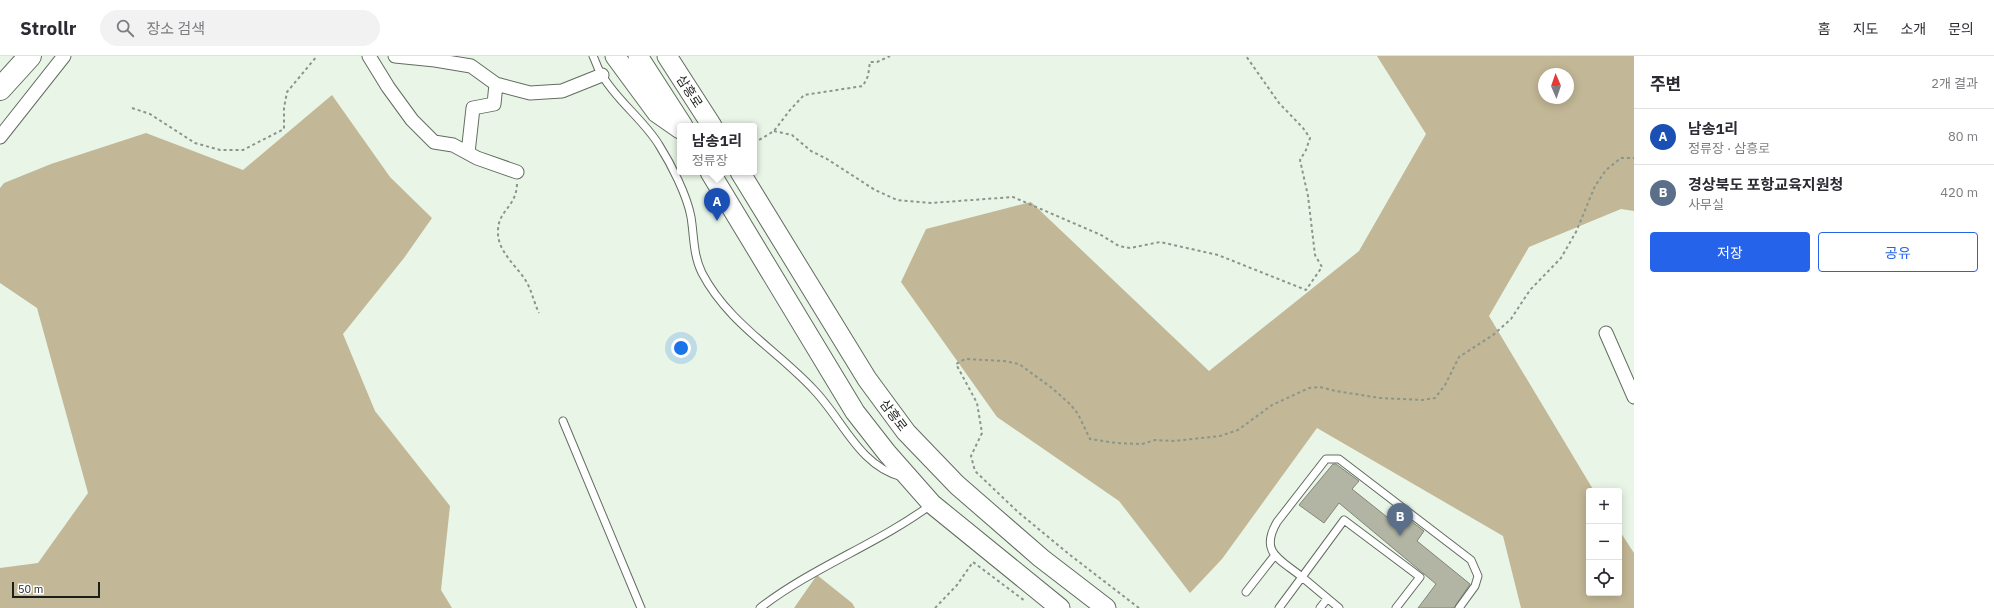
<!DOCTYPE html>
<html lang="ko">
<meta charset="utf-8">
<style>
:root{--surface:#fff;--page:#f2f2f3;--text:#2b2b33;--muted:#7c7c81;--line:#e1e1e2;--accent:#2563eb}
body{margin:0;font-family:"IBM Plex Sans","Noto Sans KR",sans-serif;background:var(--page);color:var(--text)}
.controls{position:absolute;right:12px;bottom:12px;display:grid;overflow:hidden;border-radius:4px;box-shadow:0 2px 10px #0003}
.controls button{width:36px;height:36px;display:grid;place-items:center;padding:0;border:0;border-bottom:1px solid var(--line);background:var(--surface);color:var(--text);font:20px sans-serif}
.compass{position:absolute;left:1538px;top:12px;width:36px;height:36px;border-radius:50%;background:var(--surface);box-shadow:0 2px 10px #0003;rotate:358deg}
.scale{position:absolute;left:12px;bottom:10px;width:88px;box-sizing:border-box;padding-left:4px;border:2px solid #1b1f1a;border-top:0;font-size:11px;line-height:14px;white-space:nowrap;color:#1b1f1a;-webkit-text-stroke:3px #fff;paint-order:stroke}
.you{position:absolute;left:681px;top:292px;width:14px;height:14px;margin:-10px;border:3px solid #fff;border-radius:50%;background:#1a73e8;box-shadow:0 0 0 6px #1a73e833}
.badge{display:grid;place-items:center;width:26px;height:26px;border-radius:50%;background:var(--accent);color:#fff;font-size:13px;font-weight:700}
.pin{position:absolute;translate:-50% -33px;filter:drop-shadow(0 1px 2px #0008)}
.pin::after{content:'';position:absolute;top:21px;width:14px;height:12px;background:inherit;clip-path:polygon(0 0,100% 0,50% 100%)}
.popup{position:absolute;left:677px;top:67px;width:80px;height:52px;box-sizing:border-box;display:grid;place-content:center;border-radius:4px;background:var(--surface);filter:drop-shadow(0 1px 3px #0005);font-size:13px;white-space:nowrap;color:var(--muted)}
.popup b{font-size:15px;color:var(--text)}
.popup::after{content:'';position:absolute;left:50%;top:100%;margin-left:-8px;border:8px solid transparent;border-top-color:var(--surface)}
.list{margin:0;padding:0;list-style:none}
h2{display:flex;justify-content:space-between;align-items:center;height:52px;margin:0;padding:0 16px;font-size:17px}
h2 small{font-size:13px;font-weight:400;color:var(--muted)}
.list li{display:grid;grid-template-columns:26px 1fr auto;gap:12px;align-items:center;box-sizing:border-box;height:56px;padding:0 16px;border-top:1px solid var(--line)}
.list b{display:block;font-size:15px;white-space:nowrap}
.list p{margin:0;font-size:13px;white-space:nowrap;color:var(--muted)}
.list em{font-size:13px;font-style:normal;color:var(--muted)}
.actions{display:flex;gap:8px;padding:12px 16px}
.actions a{flex:1;padding:9px 0;border:1px solid var(--accent);border-radius:4px;text-align:center;font-size:14px;color:var(--accent)}
.actions .main{background:var(--accent);color:#fff}
.icon{flex:none;width:22px;height:22px;fill:none;stroke:currentColor;stroke-width:2;stroke-linecap:round;stroke-linejoin:round}
.map{position:relative;flex:none;width:1634px;height:552px;overflow:hidden}
header{display:flex;align-items:center;gap:24px;box-sizing:border-box;height:56px;padding:0 20px;background:var(--surface);border-bottom:1px solid var(--line)}
header strong{font-size:19px}
nav{display:flex;gap:22px;margin-inline-start:auto;font-size:14px}
.search{width:280px;height:36px;background:var(--page);display:flex;align-items:center;gap:10px;box-sizing:border-box;padding:0 14px;border-radius:22px;color:var(--muted);font-size:15px}
main{display:flex}
aside{flex:1;background:var(--surface)}
.map>svg:first-child{display:block}
</style>
<header>
<strong>Strollr</strong>
<div class="search"><svg class="icon" aria-label="search" viewBox="0 0 24 24"><circle cx="10" cy="10" r="6"/><path d="M15 15l6 6"/></svg>장소 검색</div>
<nav><a>홈</a><a>지도</a><a>소개</a><a>문의</a></nav>
</header>
<main>
<div class="map">
<svg width="1634" height="552" viewBox="0 0 1634 552">
<rect width="100%" height="100%" fill="#e9f6e7"/>
<path fill="#c2b796" fill-rule="evenodd" d="M1377 0H1634V155L1621 153 1529 191 1489 260 1594 435H1589V537H1619V474L1634 497V552H1521L1503 480 1317 372 1222 503 1190 537 1119 445 997 361 901 226 926 173 1031 146 1209 315 1359 195 1426 78ZM1544 18H1568V42H1544Z
M332 39 390 121 432 162 404 202 343 278 375 355 450 450 441 534 452 552H0V512L38 507 88 437 37 252 0 227V132L4 127 51 108 146 77 243 114Z
M817 519 852 547 855 552H794Z"/>
<path fill="#b2b5a4" stroke="#838676" d="M1333 408H1336L1359 425 1352 433 1387 461 1394 452 1424 475 1417 485 1470 528 1454 552H1418L1436 528 1339 447 1324 467 1299 449Z"/>
<g fill="none" stroke-linecap="round" stroke-linejoin="round">
<g stroke="#626d60" stroke-width="9">
<path id="service" d="M593 0C596 6 598 14 602 19 617 45 644 64 659 89 671 108 687 139 691 161 694 179 693 199 702 217 728 267 777 294 814 334 843 364 859 410 902 421
M563 365 641 552
M1246 536 1275 499
M760 552C813 511 878 488 932 448
M1279 552 1302 521 1339 552
M1320 552 1327 543
M1396 552 1420 521 1344 464 1302 521C1280 503 1259 497 1277 466L1326 403H1339L1471 504 1478 520 1475 530 1459 552"/>
</g>
<g stroke="#626d60" stroke-width="15">
<path id="minor" d="M369 0 388 31 412 64 434 86 453 89 477 102 517 116
M395 0 435 4 471 10 496 28 530 37 562 35 602 19
M0 81 64 0
M468 97 473 52 494 48 496 28
M1606 277 1634 341"/>
</g>
<g stroke="#626d60" stroke-width="21">
<path id="secondary" d="M615 0 657 57 680 73
M638 0 683 70
M667 0 712 70
M710 116 855 356 887 397 932 448 1060 552
M740 116 867 323 906 376 957 429 1041 502 1106 552"/>
</g>
<g stroke="#626d60" stroke-width="24">
<path id="trunk" d="M0 33 30 0"/>
</g>
<path stroke="#8c958b" stroke-width="2" stroke-dasharray="3 3" stroke-linecap="butt" d="M132 52 150 58 195 87 220 94H243L284 73V52L287 36 317 0
M774 75 792 79 811 95 827 103 875 134 897 144 931 147 1013 141 1101 179 1119 190 1130 192 1160 186 1218 199 1306 234 1322 211 1315 199 1308 140 1300 104 1306 94 1310 82 1303 72 1279 47 1246 0
M754 87 774 75 790 54 804 39 863 30 868 20 870 6H877L890 0
M517 128C516 152 498 154 498 175 497 195 516 209 526 225 532 235 534 247 539 257
M935 552 957 529 973 506 1025 545
M1139 552 1070 499 1018 456 975 415 971 400 982 377 977 347 956 308 965 303 1004 305 1019 308 1052 332 1070 348 1078 358 1090 383 1116 387 1142 388 1155 384 1174 385 1220 380 1238 374 1272 349 1309 332 1320 331 1336 335 1380 342 1423 344 1435 342 1445 329 1459 301 1493 279 1511 263 1530 234 1561 202 1576 176 1595 130 1606 114 1621 102H1634"/>
<use href="#service" stroke="#fff" stroke-width="7"/>
<use href="#minor" stroke="#fff" stroke-width="13"/>
<use href="#secondary" stroke="#fff" stroke-width="19"/>
<use href="#trunk" stroke="#fff" stroke-width="22"/>
</g>
<g text-anchor="middle" stroke-width="3.5" stroke-linejoin="round" paint-order="stroke">
<g font-size="13" fill="#1b1f1a" stroke="#fff">
<text transform="translate(690 35) rotate(57)" y="5">삼흥로</text>
<text transform="translate(894 359) rotate(53)" y="5">삼흥로</text>
</g>
</g>
</svg>
<div class="controls">
<button>+</button>
<button>−</button>
<button><svg class="icon" aria-label="locate" viewBox="0 0 24 24"><circle cx="12" cy="12" r="6"/><path d="M12 2v4M12 18v4M2 12h4M18 12h4"/></svg></button>
</div>
<svg class="compass" viewBox="-18 -18 36 36"><path d="M0-13l5 13h-10z" fill="#e53935"/><path d="M0 13l5-13h-10z" fill="#7c7c81"/></svg>
<div class="scale">50 m</div>
<div class="you"></div>
<div class="pin badge" style="left:717px;top:165px;background:#1a4fb4">A</div>
<div class="popup"><b>남송1리</b>정류장</div>
<div class="pin badge" style="left:1400px;top:480px;background:#5c6f8a">B</div>
</div>
<aside>
<h2>주변<small>2개 결과</small></h2>
<ul class="list">
<li><span class="badge" style="background:#1a4fb4">A</span><div><b>남송1리</b><p>정류장 · 삼흥로</p></div><em>80 m</em></li>
<li><span class="badge" style="background:#5c6f8a">B</span><div><b>경상북도 포항교육지원청</b><p>사무실</p></div><em>420 m</em></li>
</ul>
<div class="actions"><a class="main">저장</a><a>공유</a></div>
</aside>
</main>
